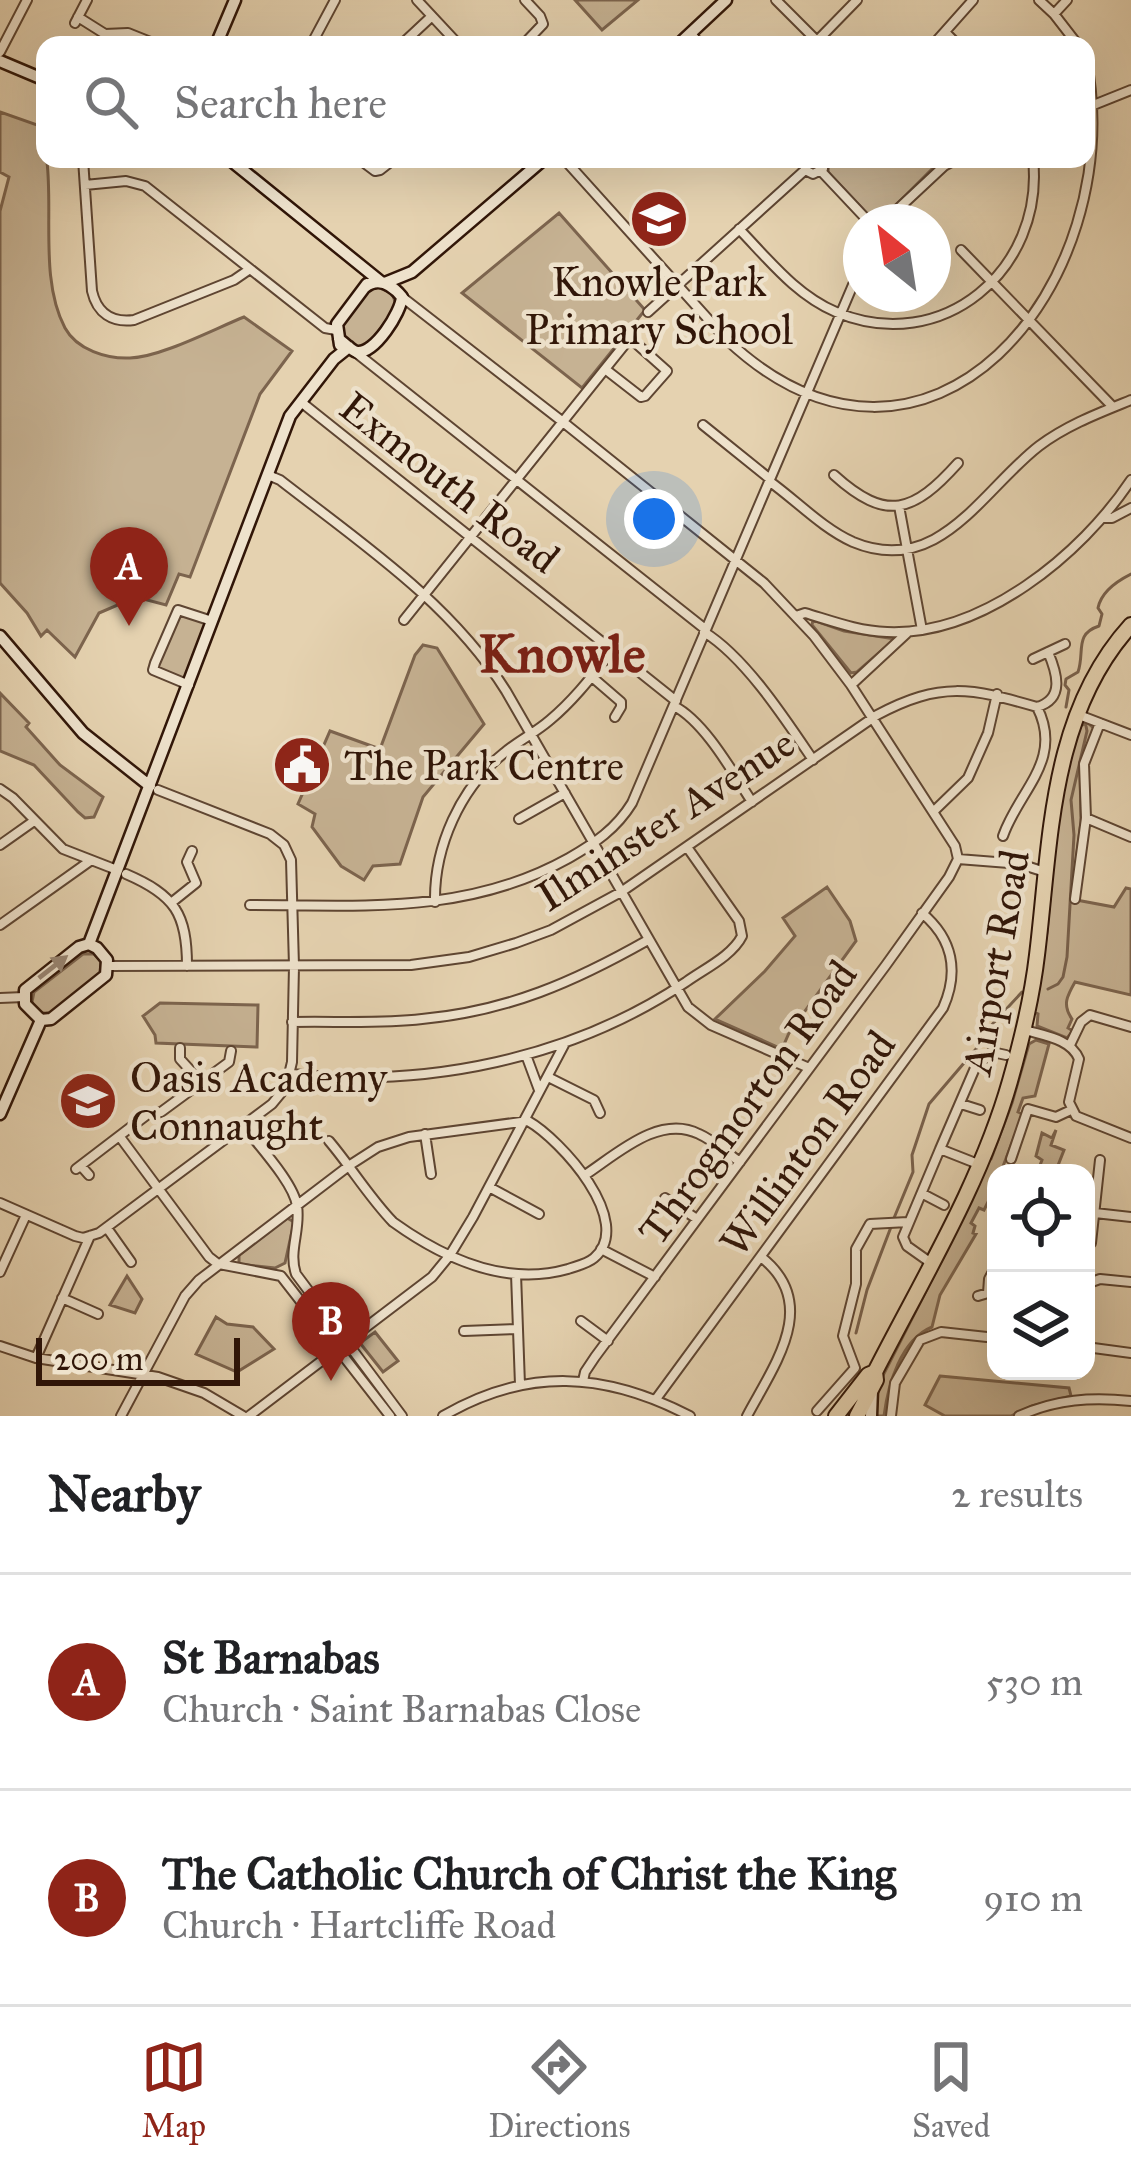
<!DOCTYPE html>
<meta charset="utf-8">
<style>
:root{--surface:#fff;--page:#f6f6f6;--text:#202124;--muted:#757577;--line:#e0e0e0;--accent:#8f2418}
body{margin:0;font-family:"IM FELL Great Primer",serif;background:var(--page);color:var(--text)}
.controls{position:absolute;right:36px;bottom:36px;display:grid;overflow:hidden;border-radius:24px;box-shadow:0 12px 48px #0002}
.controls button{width:108px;height:108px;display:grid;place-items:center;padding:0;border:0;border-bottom:3px solid var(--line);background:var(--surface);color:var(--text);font:60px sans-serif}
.compass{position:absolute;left:843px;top:204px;width:108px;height:108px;border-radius:50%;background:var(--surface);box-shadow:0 12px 48px #0002;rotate:330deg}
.scale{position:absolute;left:36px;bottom:30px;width:204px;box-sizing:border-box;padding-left:12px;border:6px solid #311608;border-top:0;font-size:33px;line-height:42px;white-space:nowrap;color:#311608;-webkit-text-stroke:9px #eee2cc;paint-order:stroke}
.you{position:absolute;left:654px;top:519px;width:42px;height:42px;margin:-30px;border:9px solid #fff;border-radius:50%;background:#1a73e8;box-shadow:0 0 0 18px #1a73e833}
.badge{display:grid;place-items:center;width:78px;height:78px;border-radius:50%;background:var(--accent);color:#fff;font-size:39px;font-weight:700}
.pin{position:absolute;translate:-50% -99px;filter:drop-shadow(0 3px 6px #0008)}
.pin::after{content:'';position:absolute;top:63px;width:42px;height:36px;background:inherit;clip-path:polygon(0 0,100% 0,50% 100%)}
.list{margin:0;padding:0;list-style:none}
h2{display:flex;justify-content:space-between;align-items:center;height:156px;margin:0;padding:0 48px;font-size:51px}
h2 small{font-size:39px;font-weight:400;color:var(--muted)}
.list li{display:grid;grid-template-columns:78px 1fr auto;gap:36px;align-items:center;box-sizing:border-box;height:216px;padding:0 48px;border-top:3px solid var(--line)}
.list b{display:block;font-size:45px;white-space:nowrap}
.list p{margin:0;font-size:39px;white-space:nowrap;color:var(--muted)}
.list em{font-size:39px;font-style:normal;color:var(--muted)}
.icon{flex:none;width:66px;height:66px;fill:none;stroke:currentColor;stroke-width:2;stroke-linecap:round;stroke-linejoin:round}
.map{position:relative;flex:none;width:1131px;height:1416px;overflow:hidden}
.search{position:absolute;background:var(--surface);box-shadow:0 12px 48px #0002;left:36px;right:36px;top:36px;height:132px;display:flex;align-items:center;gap:30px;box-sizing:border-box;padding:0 42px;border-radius:24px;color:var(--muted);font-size:45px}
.sheet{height:588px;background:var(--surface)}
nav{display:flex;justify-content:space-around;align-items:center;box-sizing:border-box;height:168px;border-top:3px solid var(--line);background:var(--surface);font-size:33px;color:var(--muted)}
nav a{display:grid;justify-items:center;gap:6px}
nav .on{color:var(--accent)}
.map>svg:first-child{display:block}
</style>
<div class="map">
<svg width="1131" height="1416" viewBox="0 0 1131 1416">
<rect width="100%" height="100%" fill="#e5d2b0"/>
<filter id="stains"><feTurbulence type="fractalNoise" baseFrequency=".00167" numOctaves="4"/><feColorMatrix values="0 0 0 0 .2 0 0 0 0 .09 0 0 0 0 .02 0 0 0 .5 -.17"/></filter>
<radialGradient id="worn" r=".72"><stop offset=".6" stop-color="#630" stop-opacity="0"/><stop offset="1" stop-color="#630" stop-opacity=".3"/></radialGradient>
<path fill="#c6b293" stroke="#7c644e" stroke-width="3" d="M575 0H638L602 30Z
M0 112 43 127C43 140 46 152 47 162 53 213 40 281 65 328 77 350 107 359 130 358 161 357 214 329 244 317L292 351 260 394 190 577 179 574 166 605 136 597 99 613 75 657 47 630 41 636 27 613 0 583V211L9 177 0 172Z
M829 159H930L935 166 879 222H875L828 172Z
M559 213 645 310 582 388 462 293Z
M378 287 392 293 397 307 367 346 356 347 344 338 341 325C351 311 361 292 378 287Z
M178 611 208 623 186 681 157 667Z
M813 620 844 631 895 639 857 672 851 673 812 625Z
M423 645 437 648 484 724 423 797 400 864 373 866 364 880 341 866 312 827 315 814 298 804 330 731 380 749 415 655Z
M0 693 29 723 26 727 60 765 103 797 94 817 85 818 78 812 34 765 0 751Z
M1088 723 1095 729 1080 769 1081 822 1071 899 1114 907 1126 888 1131 889V995L1075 982C1067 996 1062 1005 1072 1019L1068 1028 1073 1031 1067 1038 1037 1026 1038 1014 1034 1012 1047 932 1058 805 1079 726Z
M827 887 850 921 856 941 789 1033 782 1049 715 1019 765 971 795 936 783 918Z
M83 954H94L101 961 100 975 51 1013H40L34 1009 32 1002 34 992Z
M160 1003 258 1005 257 1047 156 1043 155 1035 143 1016Z
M1036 1040 1049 1044 1035 1096 1023 1098 1018 1112 1023 1114 1002 1169 1007 1173H996V1197L993 1203 988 1202 984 1210 979 1208 971 1223 975 1226 973 1233 976 1234 940 1295 932 1327C901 1340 888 1384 884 1416H868L871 1399 951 1242 985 1162 991 1159 1012 1103 1029 1044Z
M1056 1130 1051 1145 1064 1150 1055 1173H1037L1042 1160 1036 1156 1042 1133 1052 1138Z
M287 1218 294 1222 285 1263 275 1268 239 1264V1255Z
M127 1276 142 1299 135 1313 110 1305Z
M216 1317 227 1324 253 1327 274 1349 237 1372 196 1354Z
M375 1332 398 1361 383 1372 360 1343Z
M940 1376 1069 1388 1071 1396 1032 1406 1011 1416H945L925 1405Z"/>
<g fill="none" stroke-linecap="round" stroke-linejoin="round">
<path stroke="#78604b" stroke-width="3" d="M1066 707 1069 690 1065 685 1066 679 1078 672C1085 652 1074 634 1099 626L1102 614 1098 608C1101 592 1117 581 1131 574
M1048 989 1058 984 1063 977 1067 957 1074 835 1071 800 1087 731 1086 726
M894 1218 913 1172 912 1155 929 1104 976 1049 987 1030 1022 992
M856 1333 867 1290 891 1227"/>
<g stroke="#5e4532" stroke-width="12">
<path id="street" d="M417 0 459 45
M776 0 821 45
M1039 0 1054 14 1078 45
M1054 14 1067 0
M78 17 105 34 128 33 158 45
M75 23 87 0
M945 32 958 45
M691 34 701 45
M817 41 857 0
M311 45 335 0
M401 45 432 16
M523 45 543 24 540 16 525 0
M933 45 973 0
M0 52 27 0
M1086 108 1131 90
M83 159 92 291C97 313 112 323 134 320L234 280 250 269
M359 159 375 171 380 170 394 159
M564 159 726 339C926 528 1131 286 1086 57
M804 159 805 170 813 174 823 169V159
M944 166 957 159
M821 171 869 222
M85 185 126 181 145 186 325 328 336 330
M884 222 944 166 936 159
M739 229C769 260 796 295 836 312 942 357 1045 269 1033 159
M961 250 1113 407
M402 297 563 422 764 583 814 636 851 685 955 846 958 859
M648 312 805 170
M354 351 705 629
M301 402 676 701
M703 425 770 479
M268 475 280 480C361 543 451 603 506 691L688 1007 711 1025 809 1068
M834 475C887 523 914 512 958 463
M769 481C797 501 822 528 853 542 939 578 982 490 1039 446 1067 425 1099 413 1131 400
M899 506 922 630
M1105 518H1112L1131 508
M796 616 805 613C832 621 858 631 887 632 982 636 1081 555 1131 480
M404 620 605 369 641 397 645 396 667 371 630 338 605 369
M704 632C745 657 786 720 813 760
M1033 659 1065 644
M592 677 621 702V707L615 717
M189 685 153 670 155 663 178 610 212 621
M851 685 907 633
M674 706C705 722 733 773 752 802
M1079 715 1131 735
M0 789 13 798 63 849 117 870
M934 811 968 778 988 733 997 694
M1086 818 1131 837
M519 819 565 793
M1003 836C1019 790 1064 760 1037 707
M0 845 34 821
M958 859 1020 864 1045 872
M126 874C175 895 187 914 187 966
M1075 899 1086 818 1084 764 1100 723
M435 902C434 847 460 788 504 753 518 741 535 733 550 720 574 700 593 675 613 650
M171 903 196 883 187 862 192 851
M250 905C363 905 467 915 569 858 595 843 616 829 632 803L861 266
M0 925 90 861
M108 966 411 965 469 957 516 943 551 930 621 892 877 715C941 681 971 688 1037 707 1065 699 1057 673 1048 652
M0 998 24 997
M292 1022C335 1021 380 1024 422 1019 508 1011 574 982 648 940
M1025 1030C1045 1036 1071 1039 1079 1059L1069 1102 1076 1116 1131 1138
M1070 1045 1081 1022 1090 1015 1131 1027
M180 1048V1059L201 1082
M526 1055 539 1090
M291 1074C427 1088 571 1059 686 982 704 969 732 956 742 936L739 921 687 847
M548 1077 594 1100 600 1113
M961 1104 980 1110
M243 1125C258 1145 294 1183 297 1206 301 1230 288 1251 296 1274L402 1416
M425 1134 431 1174
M120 1137 209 1257 218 1264
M940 1149 975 1068 992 1052 1006 1055
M1011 1159 1028 1109 1056 1117 1071 1110
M81 1166 89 1175
M76 1169 148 1114 161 1112 229 1062 231 1051
M585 1175C617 1154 659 1114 699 1134 713 1140 727 1153 740 1162
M489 1187 539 1214
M923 1194 944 1205
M665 1198 697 1219
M0 1203 75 1236 83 1238 99 1233 272 1104 286 1087 292 1062 294 966 291 860 284 845 270 834 158 790
M1095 1213 1131 1217
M107 1228 131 1262
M1091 1243 1100 1160
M601 1249 655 1277
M931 1263 907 1246 903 1237 940 1149 978 1164
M219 1264 281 1276 390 1416
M0 1272 26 1215
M516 1274 520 1385
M1086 1284 1100 1279 1131 1282
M978 1296 988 1293 989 1279 996 1266
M62 1298 98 1314
M581 1321 608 1341
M464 1331 518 1329
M0 1346 36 1358 158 1377 204 1393 243 1416
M1086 1347 1131 1353
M36 1358 90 1236
M583 1381 585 1372 595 1357 886 965 949 877 958 859
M656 1399 943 1008C959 972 953 939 922 913
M817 1411 855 1368 843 1336 856 1284V1249L870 1224 908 1222
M121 1416 185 1296 199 1280 350 1165 378 1147 409 1137 528 1121C560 1139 636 1222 594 1258 587 1264 576 1266 568 1269 505 1287 443 1258 393 1222 369 1197 351 1167 329 1141
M249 1416 432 1277 450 1255 473 1217 564 1045
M443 1416C527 1367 605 1372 690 1416
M747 1416C774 1365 821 1304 761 1257
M891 1416 895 1383 920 1340 941 1332 996 1338
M1019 1416C1056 1399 1092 1397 1131 1401"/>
</g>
<g stroke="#311608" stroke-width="15">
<path id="secondary" d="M216 45 235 0
M678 45 726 0
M0 61 45 80
M229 159 381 282
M385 283 412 272 544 159
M339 339C343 342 352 351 357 352 375 354 401 312 402 297 392 285 379 276 365 287
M340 345 337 324 367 284
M0 636 83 733 150 786
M89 944 290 416 334 359 349 347
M41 1020 51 1019 106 975 107 960 97 948 89 944
M41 1020 25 1004V990L79 947 89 944
M0 1114 41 1020
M871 1416 872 1389"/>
</g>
<g stroke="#311608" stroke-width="18">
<path id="highway" d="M836 1416 868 1375 875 1372
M857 1416 876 1380 875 1372C923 1278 981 1183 1010 1081 1022 1039 1032 998 1037 955 1051 842 1049 715 1131 625"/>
</g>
<use href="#street" stroke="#eee2cc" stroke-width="8"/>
<use href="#secondary" stroke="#eee2cc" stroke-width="10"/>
<use href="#highway" stroke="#e5d2b0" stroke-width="14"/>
</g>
<defs><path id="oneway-solid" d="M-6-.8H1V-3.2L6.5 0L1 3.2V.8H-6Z" transform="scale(3)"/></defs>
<use fill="#998674" href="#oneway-solid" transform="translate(53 967) rotate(-38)"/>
<defs>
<g id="school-disc" transform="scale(3)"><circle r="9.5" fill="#8f2418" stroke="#eee2cc"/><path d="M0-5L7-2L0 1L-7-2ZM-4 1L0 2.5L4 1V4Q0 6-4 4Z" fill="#fff"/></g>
<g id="civic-disc" transform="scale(3)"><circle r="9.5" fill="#8f2418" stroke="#eee2cc"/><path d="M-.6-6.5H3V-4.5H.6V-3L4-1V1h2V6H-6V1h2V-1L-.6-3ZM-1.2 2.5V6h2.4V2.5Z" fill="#fff"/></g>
</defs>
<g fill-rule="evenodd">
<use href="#school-disc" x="659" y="219"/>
<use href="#civic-disc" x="302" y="765"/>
<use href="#school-disc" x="88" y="1101"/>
</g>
<g text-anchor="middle" stroke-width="9" stroke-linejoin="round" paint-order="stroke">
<g font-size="42" fill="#311608" stroke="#eee2cc" text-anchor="start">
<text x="659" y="296" text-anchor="middle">Knowle Park<tspan x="659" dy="48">Primary School</tspan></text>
<text x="344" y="780">The Park Centre</text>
<text x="130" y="1092">Oasis Academy<tspan x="130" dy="48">Connaught</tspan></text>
</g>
<g font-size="42" fill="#311608" stroke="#eee2cc">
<text transform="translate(450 482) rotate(38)" y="15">Exmouth Road</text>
<text transform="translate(665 819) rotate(-33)" y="15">Ilminster Avenue</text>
<text transform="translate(995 962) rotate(-80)" y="15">Airport Road</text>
<text transform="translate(747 1102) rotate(-54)" y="15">Throgmorton Road</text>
<text transform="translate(807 1143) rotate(-54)" y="15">Willinton Road</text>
</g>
<g font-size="54" font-weight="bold" fill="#7a1f14" stroke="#eee2cc">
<text x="562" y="672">Knowle</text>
</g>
</g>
<rect width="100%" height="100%" filter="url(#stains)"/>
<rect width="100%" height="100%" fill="url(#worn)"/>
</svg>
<div class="controls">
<button><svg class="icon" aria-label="locate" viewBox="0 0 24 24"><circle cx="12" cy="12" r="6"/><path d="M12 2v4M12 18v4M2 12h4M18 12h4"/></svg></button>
<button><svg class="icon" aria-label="layers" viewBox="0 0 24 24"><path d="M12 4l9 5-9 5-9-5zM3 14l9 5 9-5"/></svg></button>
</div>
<svg class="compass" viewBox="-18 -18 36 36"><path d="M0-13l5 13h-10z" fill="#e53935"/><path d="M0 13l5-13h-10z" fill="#757577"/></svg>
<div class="scale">200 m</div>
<div class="you"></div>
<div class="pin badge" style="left:129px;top:626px">A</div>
<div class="pin badge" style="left:331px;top:1381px">B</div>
<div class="search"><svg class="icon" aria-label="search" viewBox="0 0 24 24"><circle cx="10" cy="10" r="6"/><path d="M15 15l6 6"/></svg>Search here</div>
</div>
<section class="sheet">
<h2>Nearby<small>2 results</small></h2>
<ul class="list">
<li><span class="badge">A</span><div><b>St Barnabas</b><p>Church · Saint Barnabas Close</p></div><em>530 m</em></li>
<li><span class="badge">B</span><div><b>The Catholic Church of Christ the King</b><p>Church · Hartcliffe Road</p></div><em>910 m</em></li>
</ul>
</section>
<nav>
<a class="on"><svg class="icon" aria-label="map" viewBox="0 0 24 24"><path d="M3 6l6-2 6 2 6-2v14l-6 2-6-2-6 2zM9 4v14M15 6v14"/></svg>Map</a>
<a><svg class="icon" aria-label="directions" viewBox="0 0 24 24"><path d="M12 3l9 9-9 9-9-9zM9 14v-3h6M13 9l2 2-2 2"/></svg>Directions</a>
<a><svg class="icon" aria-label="saved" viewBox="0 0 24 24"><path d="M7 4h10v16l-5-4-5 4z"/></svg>Saved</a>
</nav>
